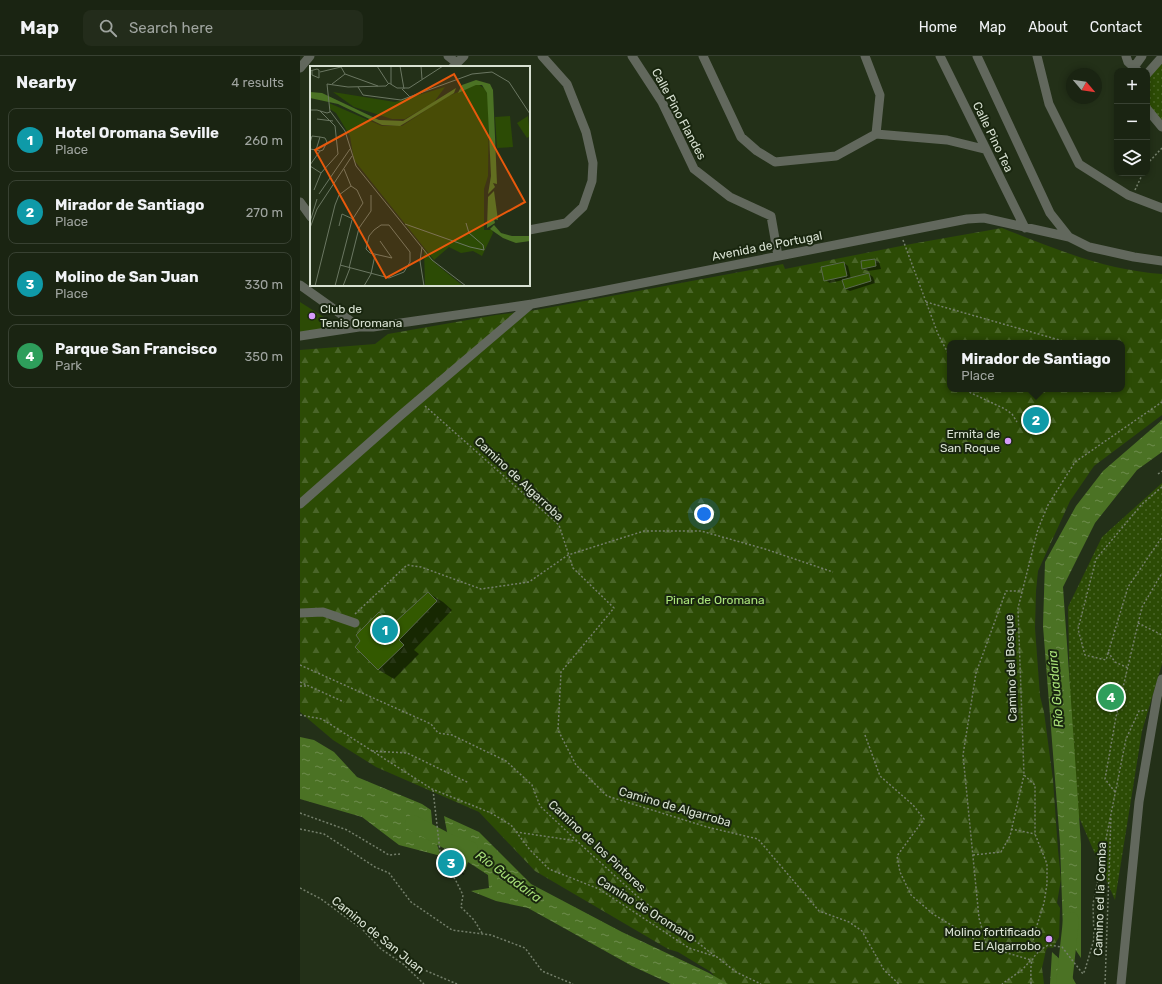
<!DOCTYPE html>
<meta charset="utf-8">
<style>
:root{--surface:#1a2412;--page:#232c1b;--text:#f1f3f6;--muted:#9fa49f;--line:#384132;--accent:#d69bfa}
body{margin:0;font-family:Rubik,sans-serif;background:var(--page);color:var(--text)}
.controls{position:absolute;right:12px;top:12px;display:grid;overflow:hidden;border-radius:8px;box-shadow:0 2px 6px #0003}
.controls button{width:36px;height:36px;display:grid;place-items:center;padding:0;border:0;border-bottom:1px solid var(--line);background:var(--surface);color:var(--text);font:20px sans-serif}
.compass{position:absolute;left:766px;top:12px;width:36px;height:36px;border-radius:50%;background:var(--surface);box-shadow:0 2px 6px #0003;rotate:119deg}
.you{position:absolute;left:404px;top:458px;width:14px;height:14px;margin:-10px;border:3px solid #fff;border-radius:50%;background:#1a73e8;box-shadow:0 0 0 6px #1a73e833}
.badge{display:grid;place-items:center;width:26px;height:26px;border-radius:50%;background:var(--accent);color:#fff;font-size:13px;font-weight:700}
.pin{position:absolute;translate:-50% -50%;border:2px solid #fff;box-shadow:0 1px 4px #0006}
.popup{position:absolute;left:647px;top:284px;width:178px;height:52px;box-sizing:border-box;display:grid;place-content:center;border-radius:8px;background:var(--surface);filter:drop-shadow(0 1px 3px #0005);font-size:13px;white-space:nowrap;color:var(--muted)}
.popup b{font-size:15px;color:var(--text)}
.popup::after{content:'';position:absolute;left:50%;top:100%;margin-left:-8px;border:8px solid transparent;border-top-color:var(--surface)}
.list{margin:0;padding:0;list-style:none}
h2{display:flex;justify-content:space-between;align-items:center;height:52px;margin:0;padding:0 16px;font-size:17px}
h2 small{font-size:13px;font-weight:400;color:var(--muted)}
.list li{display:grid;grid-template-columns:26px 1fr auto;gap:12px;align-items:center;box-sizing:border-box;height:64px;margin:0 8px 8px;padding:0 8px;border:1px solid var(--line);border-radius:8px}
.list b{display:block;font-size:15px;white-space:nowrap}
.list p{margin:0;font-size:13px;white-space:nowrap;color:var(--muted)}
.list em{font-size:13px;font-style:normal;color:var(--muted)}
.icon{flex:none;width:22px;height:22px;fill:none;stroke:currentColor;stroke-width:2;stroke-linecap:round;stroke-linejoin:round}
.map{position:relative;flex:none;width:862px;height:928px;overflow:hidden}
header{display:flex;align-items:center;gap:24px;box-sizing:border-box;height:56px;padding:0 20px;background:var(--surface);border-bottom:1px solid var(--line)}
header strong{font-size:19px}
nav{display:flex;gap:22px;margin-inline-start:auto;font-size:14px}
.search{width:280px;height:36px;background:var(--page);display:flex;align-items:center;gap:10px;box-sizing:border-box;padding:0 14px;border-radius:8px;color:var(--muted);font-size:15px}
main{display:flex}
aside{flex:1;background:var(--surface)}
.map>svg:first-child{display:block}
</style>
<header>
<strong>Map</strong>
<div class="search"><svg class="icon" aria-label="search" viewBox="0 0 24 24"><circle cx="10" cy="10" r="6"/><path d="M15 15l6 6"/></svg>Search here</div>
<nav><a>Home</a><a>Map</a><a>About</a><a>Contact</a></nav>
</header>
<main>
<aside>
<h2>Nearby<small>4 results</small></h2>
<ul class="list">
<li><span class="badge" style="background:#0f9aa8">1</span><div><b>Hotel Oromana Seville</b><p>Place</p></div><em>260 m</em></li>
<li><span class="badge" style="background:#0f9aa8">2</span><div><b>Mirador de Santiago</b><p>Place</p></div><em>270 m</em></li>
<li><span class="badge" style="background:#0f9aa8">3</span><div><b>Molino de San Juan</b><p>Place</p></div><em>330 m</em></li>
<li><span class="badge" style="background:#2e9e5b">4</span><div><b>Parque San Francisco</b><p>Park</p></div><em>350 m</em></li>
</ul>
</aside>
<div class="map">
<svg width="862" height="928" viewBox="0 0 862 928">
<defs>
<pattern id="grass-dots" width="8" height="8" patternUnits="userSpaceOnUse"><rect width="8" height="8" fill="#2c4b05"/><path d="M2 2h.1M6 6h.1" fill="none" stroke="#4a6529" stroke-width="1.8" stroke-linecap="round"/></pattern>
<pattern id="forest-firs" width="22" height="20" patternUnits="userSpaceOnUse"><rect width="22" height="20" fill="#2c4b05"/><path d="M5 1l3.5 6h-7zM16 11l3.5 6h-7z" fill="#4a6529"/></pattern>
<pattern id="water-ripples" width="26" height="14" patternUnits="userSpaceOnUse"><rect width="26" height="14" fill="#4b7224"/><path d="M2 4q2-2 4 0t4 0M15 11q2-2 4 0t4 0" fill="none" stroke="#6d8c4d"/></pattern>
</defs>
<rect width="100%" height="100%" fill="#233018"/>
<path fill="url(#grass-dots)" d="M862 8V71L847 53V18Z
M862 427V608L842 675 815 844 772 745 768 551 802 481Z"/>
<path fill="url(#forest-firs)" fill-rule="evenodd" d="M702 172C755 193 805 214 862 218V359L794 410 770 445 738 515 736 535 735 572 740 640 744 656 753 724 758 794 761 823 757 847 760 852 759 881 753 892 748 891 746 894 742 912 744 928H426L417 923 411 916 378 896 368 893 235 815 179 756 76 711 33 684 0 656V294L75 288 88 278 196 259 236 254 483 208 485 213 611 188ZM650 287H822V333H650Z"/>
<path fill="#2c4b05" d="M0 246 46 275 0 284Z"/>
<path fill="url(#water-ripples)" d="M862 364V396L837 414 795 467 763 531 781 788V902L763 875 760 787 743 570 745 506 776 450 803 415Z
M0 681 14 684 34 696 57 721 122 748 131 754 133 777 141 800 99 789 62 761 0 743Z
M144 760 179 776 231 828 322 876 409 917 428 928H371L332 910 228 852 196 845 171 835 189 832 188 819 168 806 164 818 149 786Z
M752 896 765 908 776 928H750Z"/>
<path fill="#0007" d="M575 204 579 206 581 213 568 215 563 213Z
M544 207 548 210 551 223 569 218 573 221 575 227 550 235 546 233 543 224 530 227 525 224Z
M128 537 143 546 152 554 114 594 119 598 94 623 79 614 56 591 79 558 95 567Z
M151 795 156 798 154 807 166 814 164 819 152 812 151 818 147 816 143 801Z"/>
<g fill="none" stroke-linecap="round" stroke-linejoin="round">
<path stroke="#4b7224" stroke-width="16" d="M113 767 149 786 170 793
M764 928 771 864"/>
</g>
<path fill="#335900" stroke="#5a694f" d="M575 203 576 210 562 213 561 205Z
M544 206 547 220 524 225 521 211Z
M569 217 571 225 545 233 542 224Z
M128 536 137 545 99 584 104 589 78 614 55 591 60 585 56 579 79 556 93 568Z
M145 792 152 794 149 803 162 810 159 817 148 810 146 816 141 799 143 800 142 796Z"/>
<g fill="none" stroke-linecap="round" stroke-linejoin="round">
<path stroke="#747f6b" stroke-width="1.5" stroke-dasharray="2 2" stroke-linecap="butt" d="M847 108 862 92
M835 134 843 117
M603 184 638 278 650 301
M626 246 770 287
M667 333 669 336 705 353 712 358 717 366
M125 350 259 469 273 512 314 552 261 616 258 674 276 709 307 740 407 771 458 783 519 855 549 866 562 875 584 914 599 928
M858 418 862 415
M862 431 842 448 796 503 778 573 785 599 806 604 828 531 862 481
M55 558 107 509 121 511 181 533 229 526 268 499 344 475H401L465 493 533 516
M838 567 862 579
M808 596 815 606 828 612
M0 609 131 668 138 677 152 679 206 705 232 729 240 750 277 785 337 840 415 900
M0 626 44 646
M0 630H6
M0 659 22 663 132 733 191 757 211 769 230 794 249 813 299 833 389 892 417 901 436 916 461 928
M565 679 580 720 613 749 624 763 597 800 600 816 611 839 633 858 687 891 731 904 722 914 702 928
M72 695 107 697 169 727
M133 734 141 804 155 823 163 839 161 851 174 864 182 877
M815 736 805 723 816 661 842 551 862 517
M0 757 47 774 89 799 100 798
M0 773 24 778 75 811 89 817 111 846 152 874 191 879 225 892 242 915 273 928
M711 773 735 778
M216 776 277 785
M673 799 701 796 710 780 724 719
M0 832 21 843 62 873 81 893 103 908 124 928
M687 891 679 862 663 699 676 617 706 535H722
M736 896 733 882 744 847 747 828V808L735 778V729L724 719 718 552 738 473 748 449 775 406 862 346
M103 908 115 910 157 928
M731 928C731 906 728 902 748 889L762 891 783 918 785 914 794 883 793 848 826 683 839 655 847 654
M805 928 811 761"/>
<path stroke="#62685d" stroke-width="9" d="M148 0 157 7
M332 0 362 46 394 113 430 141 471 160 478 200
M403 0 441 81 457 95 475 106 536 100 576 78
M565 0 580 39 576 78
M640 0 725 172
M677 0 750 157 769 181
M737 0 749 48 779 108 828 139 862 152
M826 0 828 6 838 15
M153 11 164 0
M834 11 842 0
M0 12 10 0
M847 18 862 1
M847 53 862 71
M576 78 647 84 684 93
M0 146 11 161
M229 174 266 167 283 151 292 125 293 107 286 76 267 28 242 0
M0 229 59 271
M0 280 59 271H73L232 248 292 237 667 163 684 162 769 181 789 191 834 201 862 205
M0 448 101 359 230 249
M0 557 23 556 55 567
M821 928 839 746 857 641 862 623"/>
</g>
<g fill="#d69bfa" stroke="#19260f" stroke-width="1.5">
<circle cx="12" cy="260" r="4"/>
<circle cx="708" cy="385" r="4"/>
<circle cx="749" cy="883" r="4"/>
</g>
<g text-anchor="middle" stroke-width="4" stroke-linejoin="round" paint-order="stroke">
<g font-size="12" fill="#d8e1d2" stroke="#19260f">
<text transform="translate(379 58) rotate(62)" y="4">Calle Pino Flandes</text>
<text transform="translate(693 81) rotate(64)" y="4">Calle Pino Tea</text>
<text transform="translate(467 190) rotate(-11)" y="4">Avenida de Portugal</text>
<text transform="translate(219 423) rotate(43)" y="4">Camino de Algarroba</text>
<text transform="translate(711 612) rotate(-92)" y="4">Camino del Bosque</text>
<text transform="translate(375 751) rotate(16)" y="4">Camino de Algarroba</text>
<text transform="translate(297 790) rotate(43)" y="4">Camino de los Pintores</text>
<text transform="translate(800 843) rotate(-88)" y="4">Camino ed la Comba</text>
<text transform="translate(346 853) rotate(32)" y="4">Camino de Oromano</text>
<text transform="translate(78 879) rotate(39)" y="4">Camino de San Juan</text>
</g>
<g font-size="12" fill="#d8e1d2" stroke="#19260f" text-anchor="end">
<text x="20" y="257" text-anchor="start">Club de<tspan x="20" dy="14">Tenis Oromana</tspan></text>
<text x="700" y="382">Ermita de<tspan x="700" dy="14">San Roque</tspan></text>
<text x="741" y="880">Molino fortificado<tspan x="741" dy="14">El Algarrobo</tspan></text>
</g>
<g font-size="12" fill="#aae37b" stroke="#19260f">
<text x="415" y="548">Pinar de Oromana</text>
</g>
<g font-size="13" font-style="italic" fill="#a7df77" stroke="#19260f">
<text transform="translate(755 633) rotate(-95)" y="5">Río Guadaíra</text>
<text transform="translate(209 820) rotate(36)" y="5">Río Guadaíra</text>
</g>
</g>
<g transform="translate(10 10)">
<rect width="220" height="220" fill="#233018"/>
<path d="M135 21 124 36 95 53H82L44 41 23 26 85 36Z" fill="#2c4b05"/>
<path d="M168 18 175 23 179 31 178 110 174 123V164H182L183 167 172 190 163 185 151 187 139 181 124 194 44 94 40 70 26 47 20 43 19 37 72 60H92L136 31Z" fill="#2c4b05"/>
<path d="M200 50 203 81 187 82 185 51ZM218 50 220 70 217 72 207 57ZM114 183 126 198 153 220H115Z" fill="#2c4b05"/>
<path d="M166 14 180 18 183 24 187 118 183 117 185 121 178 128 181 110 177 27 172 19H166L148 27 152 19ZM146 22 144 27 90 60 72 59 28 38 0 32V26L12 27 69 54 93 55ZM184 125 188 154 184 153 185 157 177 162 178 131ZM184 159 191 167 202 170H220V175L206 177 193 172 180 163Z" fill="#4b7224"/>
<path fill="none" stroke="#6b7762" stroke-width="1" d="M67 0 78 17M90 0 94 23M111 0 112 13M0 5 7 3 9 4V12L2 9V4M10 6 31 1 35 8M35 8 68 20M17 18 38 21 76 20M22 18 35 8M81 18V0M76 20 79 17 87 22H99L133 0M48 21 53 29 91 34 162 8 182 6 199 16 220 48M92 23 101 32M0 44H7L17 47M20 45 35 65 46 100 122 194 156 220M17 47 20 46 17 18M7 53 23 55M0 77 2 70 10 71M0 83 6 84 10 85 13 84 17 76 15 72 10 71 6 84M0 99 10 85M0 100 11 107M34 103 41 120M4 124 11 107 28 88 25 60 10 45M9 128 40 83M0 156 7 133M95 158 160 181 174 184 173 179 159 167 156 157M29 160 32 148 43 153M0 162 7 143 42 90M112 181 110 195 114 220M30 199 79 212 94 206 100 196V186L79 159H71L64 164 59 170 56 183 60 187 82 192 70 175M39 202 49 162 61 145V129M5 220 25 139 29 129 41 120M25 220 42 154 53 137 47 124 41 120M33 220 40 202M54 220 61 208 65 189"/>
<path fill="#e8590c" fill-opacity="0.15" stroke="#e8590c" stroke-width="2" d="M144 8 215 136 76 212 5 84Z"/>
<rect width="220" height="220" fill="none" stroke="#d8e1d2" stroke-width="2"/>
</g>
</svg>
<div class="controls">
<button>+</button>
<button>−</button>
<button><svg class="icon" aria-label="layers" viewBox="0 0 24 24"><path d="M12 4l9 5-9 5-9-5zM3 14l9 5 9-5"/></svg></button>
</div>
<svg class="compass" viewBox="-18 -18 36 36"><path d="M0-13l5 13h-10z" fill="#e53935"/><path d="M0 13l5-13h-10z" fill="#9fa49f"/></svg>
<div class="you"></div>
<div class="pin badge" style="left:85px;top:574px;background:#0f9aa8">1</div>
<div class="pin badge" style="left:736px;top:364px;background:#0f9aa8">2</div>
<div class="popup"><b>Mirador de Santiago</b>Place</div>
<div class="pin badge" style="left:151px;top:807px;background:#0f9aa8">3</div>
<div class="pin badge" style="left:811px;top:641px;background:#2e9e5b">4</div>
</div>
</main>
